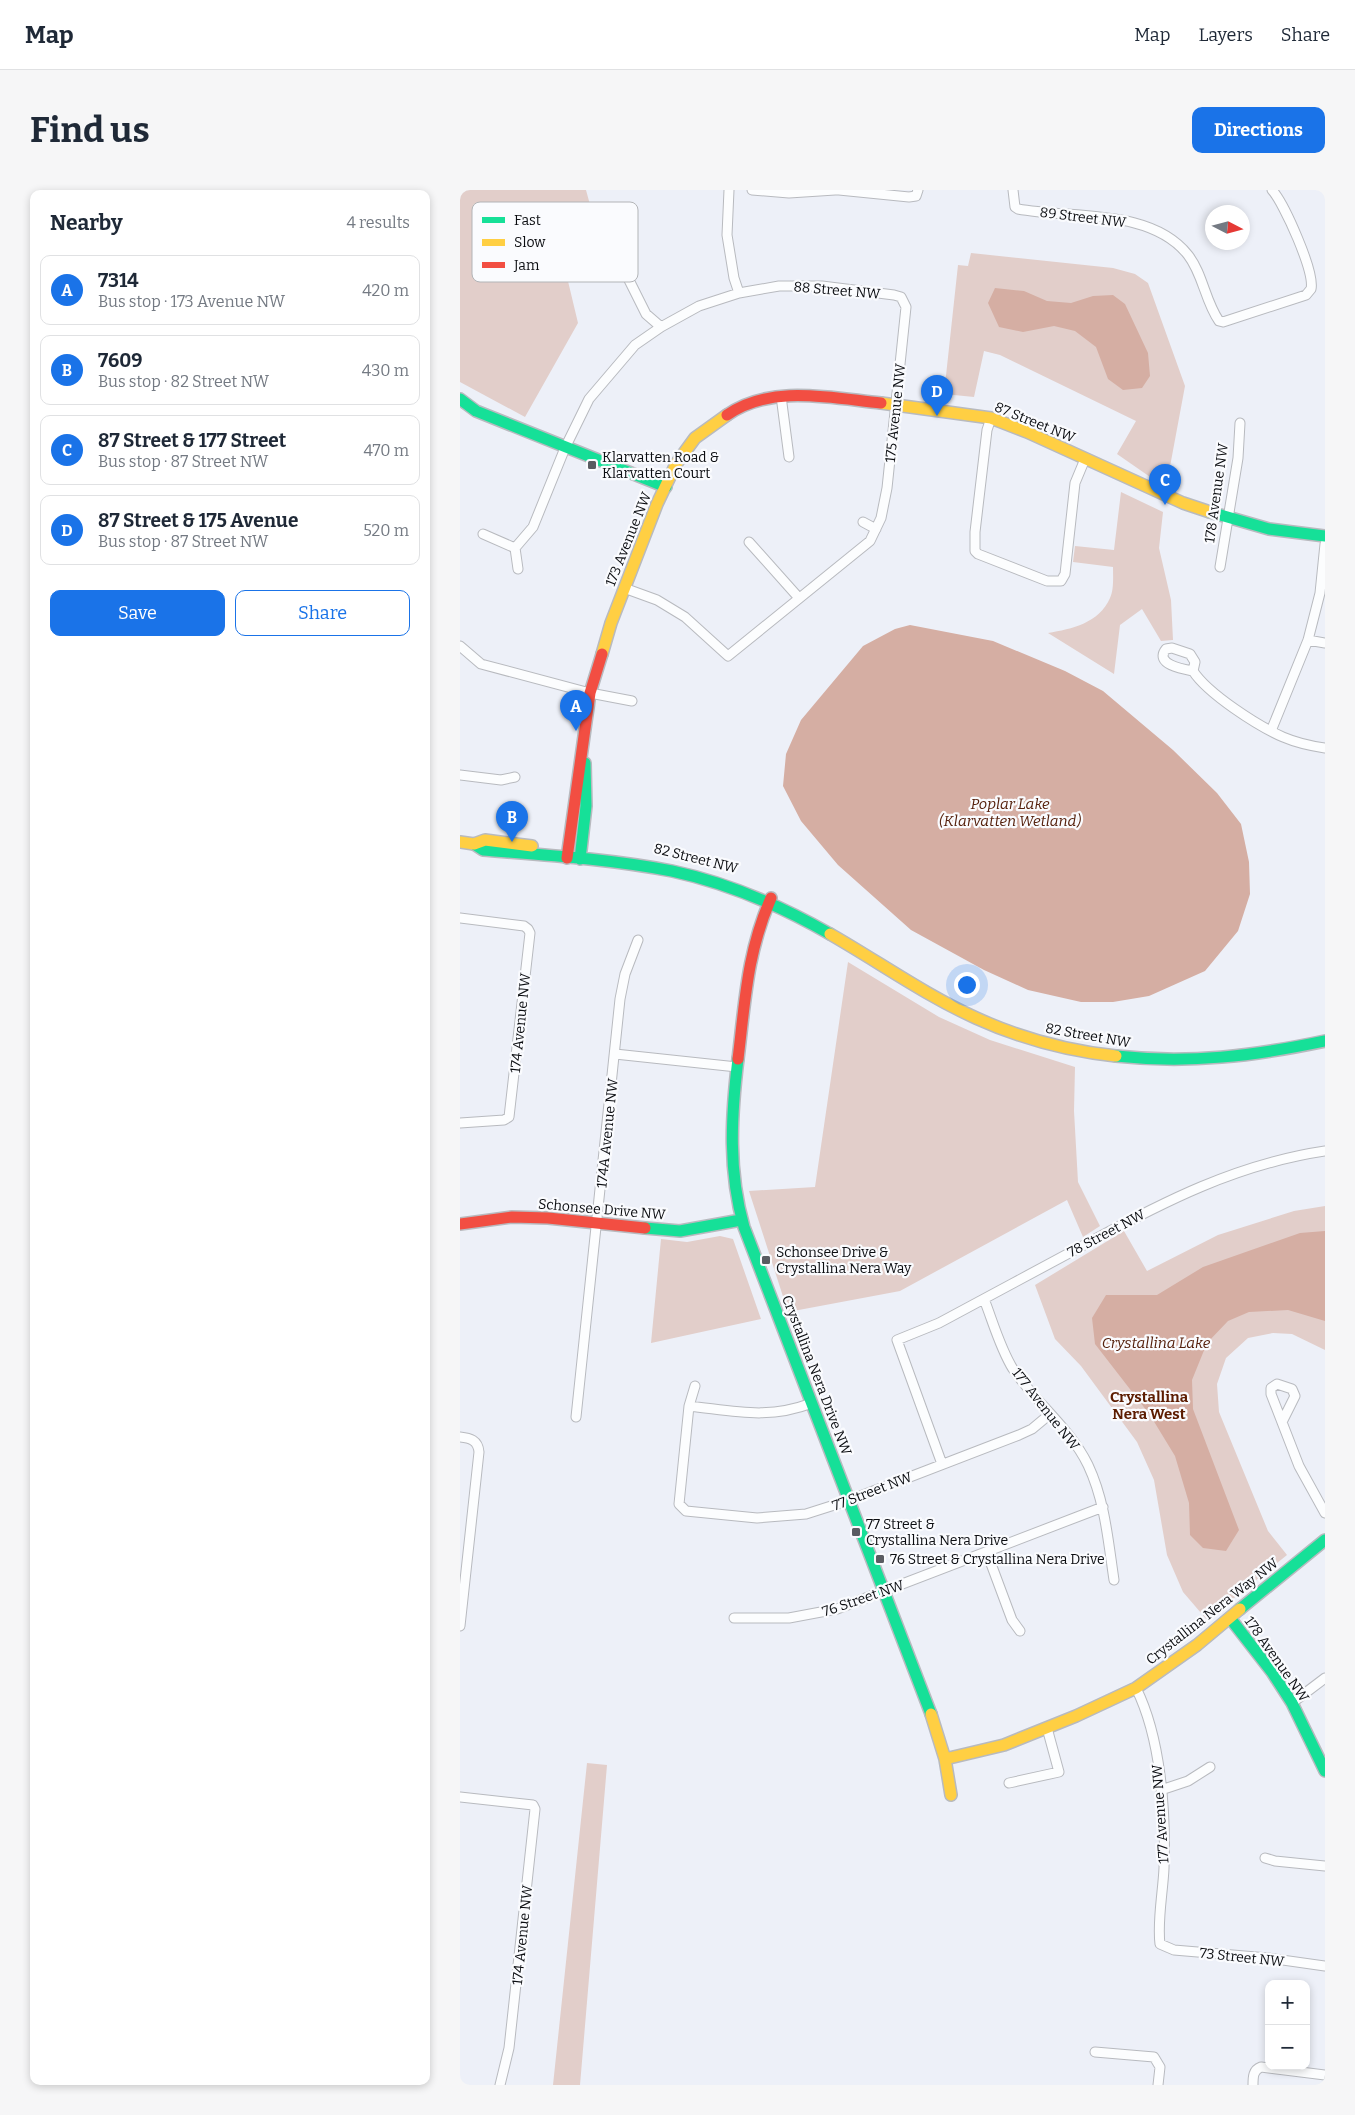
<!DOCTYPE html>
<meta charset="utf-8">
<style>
:root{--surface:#fff;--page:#f6f6f7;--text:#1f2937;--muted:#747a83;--line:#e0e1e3;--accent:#1a73e8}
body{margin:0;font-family:Bitter,serif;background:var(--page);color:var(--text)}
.controls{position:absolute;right:15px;bottom:15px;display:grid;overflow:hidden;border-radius:10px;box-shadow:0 2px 8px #0003}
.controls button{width:45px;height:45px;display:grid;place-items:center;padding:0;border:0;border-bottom:1px solid var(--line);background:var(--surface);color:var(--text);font:25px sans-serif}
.compass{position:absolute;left:745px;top:15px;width:45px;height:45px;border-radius:50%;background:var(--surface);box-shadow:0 2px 8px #0003;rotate:96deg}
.you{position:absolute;left:506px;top:794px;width:18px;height:18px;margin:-12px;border:4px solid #fff;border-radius:50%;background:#1a73e8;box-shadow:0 0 0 8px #1a73e833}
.badge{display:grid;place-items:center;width:32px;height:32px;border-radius:50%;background:var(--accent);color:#fff;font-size:16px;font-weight:700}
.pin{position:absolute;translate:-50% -41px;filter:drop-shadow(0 1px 2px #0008)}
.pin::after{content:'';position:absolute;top:26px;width:18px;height:15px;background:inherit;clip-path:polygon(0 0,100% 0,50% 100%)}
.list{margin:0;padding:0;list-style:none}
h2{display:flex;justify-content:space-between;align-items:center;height:65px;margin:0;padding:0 20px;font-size:21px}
h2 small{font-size:16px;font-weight:400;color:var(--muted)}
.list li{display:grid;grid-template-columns:32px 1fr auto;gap:15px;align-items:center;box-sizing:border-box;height:70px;margin:0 10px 10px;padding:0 10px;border:1px solid var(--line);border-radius:10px}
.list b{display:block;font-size:19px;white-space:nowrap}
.list p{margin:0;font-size:16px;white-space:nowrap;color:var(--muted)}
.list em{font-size:16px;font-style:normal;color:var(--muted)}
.actions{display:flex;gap:10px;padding:15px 20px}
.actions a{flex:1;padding:11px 0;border:1px solid var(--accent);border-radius:10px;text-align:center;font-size:18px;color:var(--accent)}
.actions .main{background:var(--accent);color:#fff}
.map{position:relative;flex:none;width:865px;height:1895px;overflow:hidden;border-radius:10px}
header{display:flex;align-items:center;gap:30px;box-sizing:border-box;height:70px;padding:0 25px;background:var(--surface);border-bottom:1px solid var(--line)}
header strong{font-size:24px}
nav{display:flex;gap:28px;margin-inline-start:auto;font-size:18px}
.intro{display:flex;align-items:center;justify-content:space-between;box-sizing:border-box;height:120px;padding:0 30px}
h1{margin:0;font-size:35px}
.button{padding:12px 22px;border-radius:10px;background:var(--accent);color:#fff;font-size:18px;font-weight:700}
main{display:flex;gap:30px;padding:0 30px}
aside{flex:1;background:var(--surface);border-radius:10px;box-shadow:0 2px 8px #0003}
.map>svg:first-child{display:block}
</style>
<header>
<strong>Map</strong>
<nav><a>Map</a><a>Layers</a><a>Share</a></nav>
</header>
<div class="intro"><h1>Find us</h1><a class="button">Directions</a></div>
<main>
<aside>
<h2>Nearby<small>4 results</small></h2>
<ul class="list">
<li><span class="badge">A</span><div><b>7314</b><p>Bus stop · 173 Avenue NW</p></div><em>420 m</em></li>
<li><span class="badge">B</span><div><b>7609</b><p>Bus stop · 82 Street NW</p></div><em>430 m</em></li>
<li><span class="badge">C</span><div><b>87 Street &amp; 177 Street</b><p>Bus stop · 87 Street NW</p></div><em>470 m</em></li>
<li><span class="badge">D</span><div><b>87 Street &amp; 175 Avenue</b><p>Bus stop · 87 Street NW</p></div><em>520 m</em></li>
</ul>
<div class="actions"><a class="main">Save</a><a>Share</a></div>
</aside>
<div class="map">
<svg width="865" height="1895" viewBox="0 0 865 1895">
<rect width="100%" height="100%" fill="#edf0f8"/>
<path fill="#e2ceca" d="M0 0H126L135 33 107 87 118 133 65 227 0 192Z
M511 63 653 78 675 84 688 93 725 196 706 298 657 264 676 231 540 165 524 161 514 207 484 204 498 75 508 76Z
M661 302 703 322 699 358 711 410 713 450 701 451 682 419 660 435 654 484 588 443C612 439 639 433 650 408 654 400 653 386 653 377L613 372 615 356 654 360Z
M388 772 479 827 530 850 615 877 614 921 618 992 640 1036 623 1047 607 1010 440 1101 328 1122 289 1001 355 997Z
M865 1016V1160L832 1144 813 1143 788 1148 766 1168 757 1194 759 1222 808 1341 827 1365 747 1430 723 1402 707 1365 694 1290 677 1252 621 1176 595 1149 575 1095 664 1041 687 1081 758 1045 834 1021Z
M260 1046 273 1049 301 1129 191 1153 201 1049 227 1052Z
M127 1573 147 1575 120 1895H93Z"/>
<path fill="#d5aea3" d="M535 98 564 101 587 111 611 113 633 106 653 105 665 114 688 163 690 186 682 198 663 200 648 189 636 157 615 141 594 136 563 142 539 137 528 113Z
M450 435 533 451 605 481 643 501 713 560 757 603 781 634 789 672 790 704 778 741 745 781 689 806 653 812H621L568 800 524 780 451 740 378 675 341 631 323 596 326 564 341 530 403 456 435 439Z
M865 1041V1131L828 1120 789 1122 768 1131 747 1153 732 1190 733 1219 779 1340 766 1361 743 1358 730 1345 729 1313 715 1266 690 1225 635 1154 632 1128 646 1105H697L743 1077 840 1043Z"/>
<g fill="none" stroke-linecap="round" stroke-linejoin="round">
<g stroke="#b8babf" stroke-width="11">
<path id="street" d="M269 0 267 45 274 88 279 103
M292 0 329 3 375 0
M379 0 449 7 456 6 458 0
M553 0 555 17 558 19C612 29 691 18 728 65 743 84 745 111 759 131L763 132 846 105 851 99C855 82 824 13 812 0
M168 88 186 124 201 137
M321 206 329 267
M531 228 527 240 515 342V361L518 364 587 391H601L605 384 615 293 625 269
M403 332 416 339
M23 344 55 358 58 379
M289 352 339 408
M55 358 73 337 105 258 129 209 175 155 201 137 239 116 279 103 319 96H362L434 105 441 107 446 117 427 298 421 328 410 351 268 466 225 427 197 410 164 398
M760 377 778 268 780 233
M848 450 865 453
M0 456 21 474 130 503 172 511
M733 481C722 479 694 474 706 459L712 458 730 464 735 472 733 481C748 504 798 536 823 547 837 553 851 556 865 558
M811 541 848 450 860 403 865 354
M0 585 41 590 55 587
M0 728 64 736 68 739 70 743 49 927 44 930 0 933
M155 864 277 877
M524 1109C533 1132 540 1158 553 1179 576 1213 610 1238 628 1275 645 1311 648 1350 654 1390
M235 1196 229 1216 219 1314 226 1321 297 1328 346 1324 390 1310 559 1245 572 1239 590 1224
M229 1216C275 1221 307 1230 352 1213
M116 1227 160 809 165 784 178 750
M822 1232 835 1206 832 1199 817 1194 811 1198V1204L839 1276 865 1323
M0 1247C10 1248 18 1250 19 1262L0 1436
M482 1274 437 1150 479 1133C528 1107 577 1080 626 1054 703 1012 777 974 865 961
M527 1363 552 1430 560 1441
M274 1428H329L377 1419 643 1317
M676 1498C701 1548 706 1622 704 1678 703 1702 697 1731 700 1754L714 1760 808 1768 865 1776
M832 1513 865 1488
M549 1593 599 1582 587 1538
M701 1600 728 1591 750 1577
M0 1607 73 1615 75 1619 49 1858 40 1895
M805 1668 815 1671 865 1676
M635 1862 694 1867 700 1877 698 1895
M793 1895C793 1887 793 1880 801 1877L865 1885"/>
</g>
<g stroke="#b8babf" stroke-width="14">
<path id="fast" d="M0 209 16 221 206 297
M750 322 809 339 865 346
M14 654 23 660C86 665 150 669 212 681 268 693 321 716 370 744
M120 669 126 616 125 573
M656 866C729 874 794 866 865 851
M278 869C271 927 268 981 284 1037L471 1524
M185 1038 220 1041 281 1030
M780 1419 865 1350
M770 1428 812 1482 832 1513 865 1581"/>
</g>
<g stroke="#b8babf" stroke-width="14">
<path id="slow" d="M421 213 531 228 567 242 723 313 750 322
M142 464 151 433 197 314 216 274 235 248 267 225
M0 652 14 654 25 650 72 656
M370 744C419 772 465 805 516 828 560 848 608 861 656 866
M471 1524 485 1569 491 1605
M485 1569 544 1555 616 1526 676 1498 737 1455 780 1419"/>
</g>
<g stroke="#b8babf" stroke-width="14">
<path id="jam" d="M267 225C311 194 371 208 421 213
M107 668 130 503 142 464
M278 869C285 812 287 762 311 708
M0 1034 52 1027 88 1028 185 1038"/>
</g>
<use href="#street" stroke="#fcfdfe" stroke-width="9"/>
<use href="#fast" stroke="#16e098" stroke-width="11"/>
<use href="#slow" stroke="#ffcf43" stroke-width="11"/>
<use href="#jam" stroke="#f24e42" stroke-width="11"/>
</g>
<g fill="#5a5c62" stroke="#fafbfe" stroke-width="2">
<rect x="127" y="270" width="10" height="10" rx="2.5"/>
<rect x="301" y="1065" width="10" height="10" rx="2.5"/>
<rect x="391" y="1337" width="10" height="10" rx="2.5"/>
<rect x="415" y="1364" width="10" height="10" rx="2.5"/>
</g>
<g text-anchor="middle" stroke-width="4.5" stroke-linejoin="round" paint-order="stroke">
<g font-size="14" fill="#0b0d11" stroke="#fafbfe">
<text transform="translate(623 27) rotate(7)" y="5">89 Street NW</text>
<text transform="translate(377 100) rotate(5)" y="5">88 Street NW</text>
<text transform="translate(435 223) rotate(-84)" y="5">175 Avenue NW</text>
<text transform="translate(575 232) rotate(22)" y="5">87 Street NW</text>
<text transform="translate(756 303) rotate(-82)" y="5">178 Avenue NW</text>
<text transform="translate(168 349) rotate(-68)" y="5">173 Avenue NW</text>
<text transform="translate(236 668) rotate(14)" y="5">82 Street NW</text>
<text transform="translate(60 833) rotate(-84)" y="5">174 Avenue NW</text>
<text transform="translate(628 845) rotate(10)" y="5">82 Street NW</text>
<text transform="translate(147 943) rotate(-84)" y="5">174A Avenue NW</text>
<text transform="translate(142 1019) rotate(5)" y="5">Schonsee Drive NW</text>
<text transform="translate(646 1043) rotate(-28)" y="5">78 Street NW</text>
<text transform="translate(357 1185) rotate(69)" y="5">Crystallina Nera Drive NW</text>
<text transform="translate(586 1219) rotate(52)" y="5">177 Avenue NW</text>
<text transform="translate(412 1301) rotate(-21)" y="5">77 Street NW</text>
<text transform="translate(403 1408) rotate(-19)" y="5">76 Street NW</text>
<text transform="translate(752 1421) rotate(-38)" y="5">Crystallina Nera Way NW</text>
<text transform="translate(817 1469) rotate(55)" y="5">178 Avenue NW</text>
<text transform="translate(700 1624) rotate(-94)" y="5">177 Avenue NW</text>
<text transform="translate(62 1745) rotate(-84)" y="5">174 Avenue NW</text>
<text transform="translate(782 1767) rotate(6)" y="5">73 Street NW</text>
</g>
<g font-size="14" fill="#0b0d11" stroke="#fafbfe" text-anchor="start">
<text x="142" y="272">Klarvatten Road &amp;<tspan x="142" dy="16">Klarvatten Court</tspan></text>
<text x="316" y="1067">Schonsee Drive &amp;<tspan x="316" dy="16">Crystallina Nera Way</tspan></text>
<text x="406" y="1339">77 Street &amp;<tspan x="406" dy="16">Crystallina Nera Drive</tspan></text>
<text x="430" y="1374">76 Street &amp; Crystallina Nera Drive</text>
</g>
<g font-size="15" font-style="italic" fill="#55200c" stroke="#fafbfe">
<text x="550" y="619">Poplar Lake<tspan x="550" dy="17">(Klarvatten Wetland)</tspan></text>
<text x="696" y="1158">Crystallina Lake</text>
</g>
<g font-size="15" font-weight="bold" fill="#5c1c01" stroke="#fafbfe">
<text x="689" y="1212">Crystallina<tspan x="689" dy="17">Nera West</tspan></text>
</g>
</g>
<rect x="12" y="12" width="166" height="80" rx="8" fill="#fafbfe" stroke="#b2b4b7" stroke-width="1"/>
<rect x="22" y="27" width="23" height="6" fill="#16e098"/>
<rect x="22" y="49" width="23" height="7" fill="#ffcf43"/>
<rect x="22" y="72" width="23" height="6" fill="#f24e42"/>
<g font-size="14" fill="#0b0d11">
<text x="54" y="35">Fast</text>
<text x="54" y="57">Slow</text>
<text x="54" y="80">Jam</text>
</g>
</svg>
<div class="controls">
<button>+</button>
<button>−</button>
</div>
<svg class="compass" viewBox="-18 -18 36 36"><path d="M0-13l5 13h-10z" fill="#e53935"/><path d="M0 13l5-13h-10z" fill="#747a83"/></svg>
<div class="you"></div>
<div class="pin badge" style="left:116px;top:541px">A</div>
<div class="pin badge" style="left:52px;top:652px">B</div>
<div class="pin badge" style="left:705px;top:315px">C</div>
<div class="pin badge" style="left:477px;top:226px">D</div>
</div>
</main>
